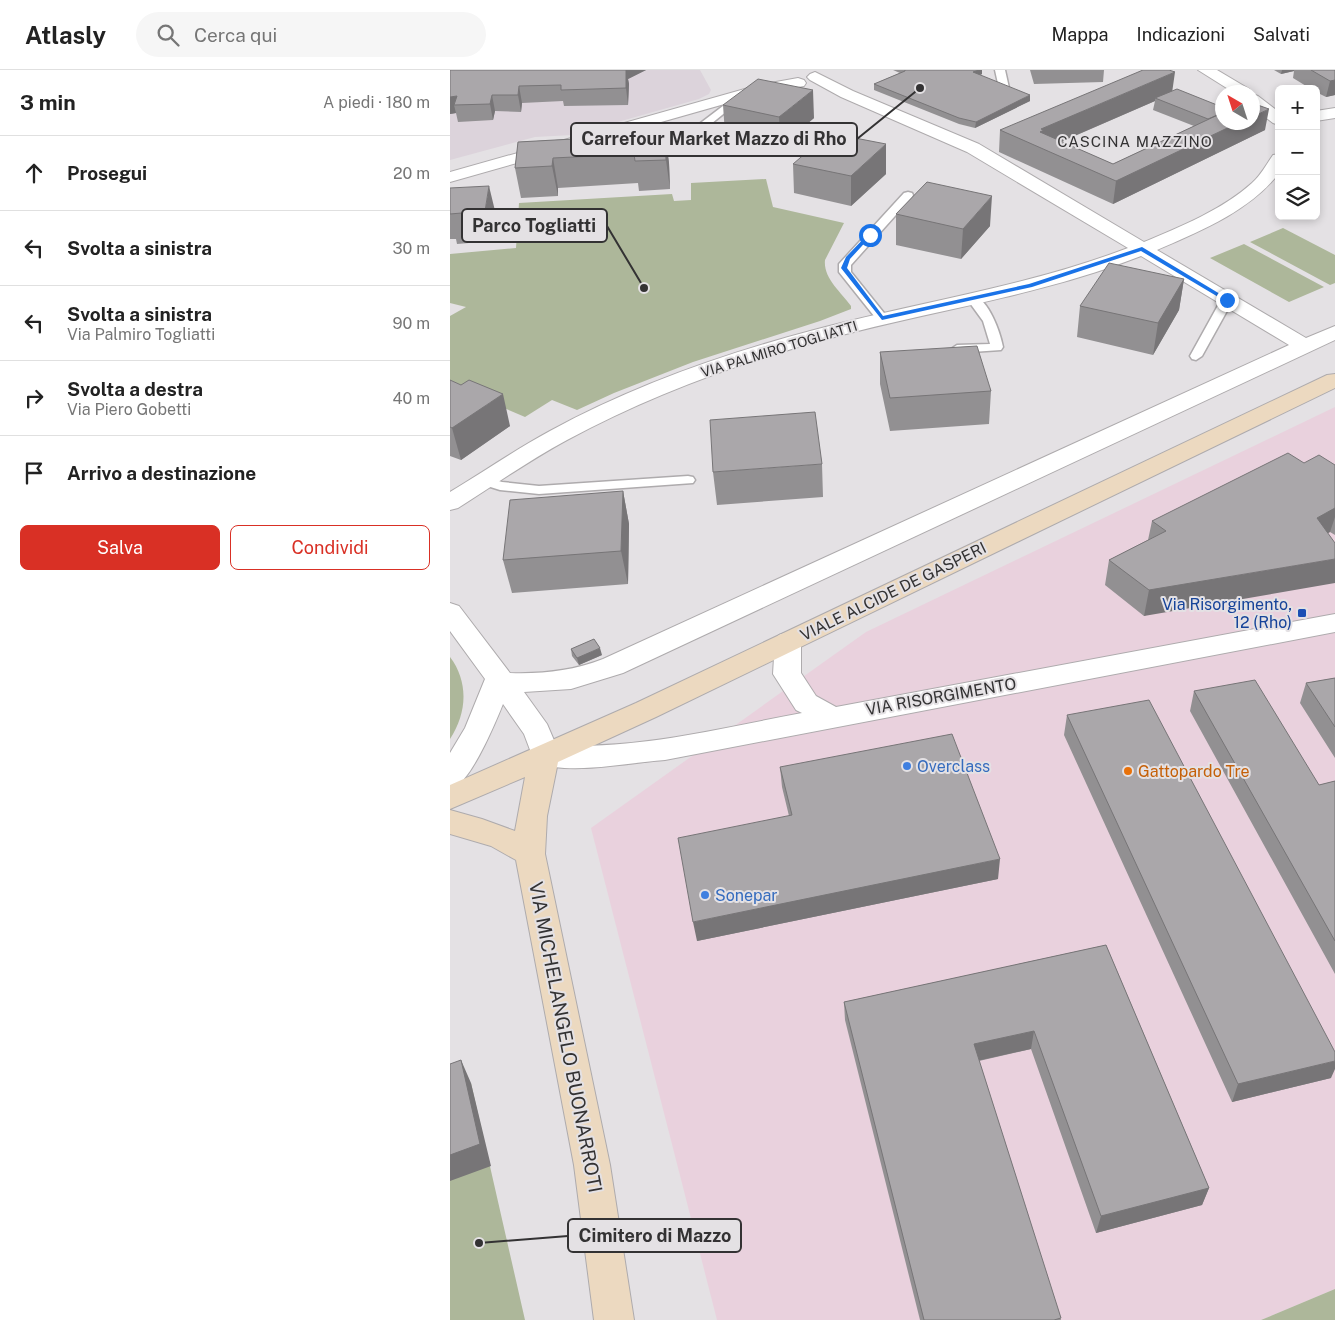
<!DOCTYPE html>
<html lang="it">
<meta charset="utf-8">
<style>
:root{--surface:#fff;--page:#f6f6f6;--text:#222;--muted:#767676;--line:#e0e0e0;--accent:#d93025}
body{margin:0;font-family:"Public Sans",sans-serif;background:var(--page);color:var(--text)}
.controls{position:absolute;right:15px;top:15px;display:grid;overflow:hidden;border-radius:8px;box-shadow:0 2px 8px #0003}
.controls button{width:45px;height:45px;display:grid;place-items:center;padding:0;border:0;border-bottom:1px solid var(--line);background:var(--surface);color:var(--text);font:25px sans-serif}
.compass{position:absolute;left:765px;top:15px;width:45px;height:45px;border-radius:50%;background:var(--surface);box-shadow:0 2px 8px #0003;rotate:321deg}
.stop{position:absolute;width:15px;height:15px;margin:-11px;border:4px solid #1a73e8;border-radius:50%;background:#fff}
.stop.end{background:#1a73e8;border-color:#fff;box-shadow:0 1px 5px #0008}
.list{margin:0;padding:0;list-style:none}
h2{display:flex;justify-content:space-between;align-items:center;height:65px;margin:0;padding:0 20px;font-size:21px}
h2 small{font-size:16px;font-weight:400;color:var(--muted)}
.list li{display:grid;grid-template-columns:32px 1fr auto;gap:15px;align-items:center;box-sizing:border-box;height:75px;padding:0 20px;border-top:1px solid var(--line)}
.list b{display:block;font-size:19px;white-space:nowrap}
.list p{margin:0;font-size:16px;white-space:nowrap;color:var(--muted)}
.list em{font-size:16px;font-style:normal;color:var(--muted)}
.actions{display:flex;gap:10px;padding:15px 20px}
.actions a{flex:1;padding:11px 0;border:1px solid var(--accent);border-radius:8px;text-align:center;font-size:18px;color:var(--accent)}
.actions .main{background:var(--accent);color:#fff}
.icon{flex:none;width:28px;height:28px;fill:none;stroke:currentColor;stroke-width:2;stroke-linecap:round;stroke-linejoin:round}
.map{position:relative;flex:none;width:885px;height:1250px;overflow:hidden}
header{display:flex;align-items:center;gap:30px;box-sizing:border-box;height:70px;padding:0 25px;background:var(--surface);border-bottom:1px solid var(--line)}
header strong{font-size:24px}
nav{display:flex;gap:28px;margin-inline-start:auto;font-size:18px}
.search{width:350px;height:45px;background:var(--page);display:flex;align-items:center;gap:12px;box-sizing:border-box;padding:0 18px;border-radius:28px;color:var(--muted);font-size:19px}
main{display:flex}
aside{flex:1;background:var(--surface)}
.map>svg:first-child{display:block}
</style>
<header>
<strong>Atlasly</strong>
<div class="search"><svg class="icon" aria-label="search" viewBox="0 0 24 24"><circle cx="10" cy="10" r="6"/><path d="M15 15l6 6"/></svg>Cerca qui</div>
<nav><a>Mappa</a><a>Indicazioni</a><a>Salvati</a></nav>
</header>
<main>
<aside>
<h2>3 min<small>A piedi · 180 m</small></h2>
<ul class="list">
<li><svg class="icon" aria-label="ahead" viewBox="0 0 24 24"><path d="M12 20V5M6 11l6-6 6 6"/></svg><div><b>Prosegui</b></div><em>20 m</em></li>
<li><svg class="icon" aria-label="left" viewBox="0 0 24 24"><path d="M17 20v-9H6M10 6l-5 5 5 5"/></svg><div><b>Svolta a sinistra</b></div><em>30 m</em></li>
<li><svg class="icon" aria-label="left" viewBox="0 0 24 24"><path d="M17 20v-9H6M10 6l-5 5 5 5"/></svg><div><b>Svolta a sinistra</b><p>Via Palmiro Togliatti</p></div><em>90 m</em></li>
<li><svg class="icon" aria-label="right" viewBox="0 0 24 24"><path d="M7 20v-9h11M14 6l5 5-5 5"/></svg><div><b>Svolta a destra</b><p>Via Piero Gobetti</p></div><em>40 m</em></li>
<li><svg class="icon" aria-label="arrive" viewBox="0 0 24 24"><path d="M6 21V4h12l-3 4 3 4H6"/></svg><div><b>Arrivo a destinazione</b></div></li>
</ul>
<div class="actions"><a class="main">Salva</a><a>Condividi</a></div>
</aside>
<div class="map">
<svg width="885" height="1250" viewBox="0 0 885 1250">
<rect width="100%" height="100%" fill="#e4e1e4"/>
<path fill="#dcd3db" d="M0 0H250L261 20 259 24 249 29 122 65 85 67 0 90Z"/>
<path fill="#e9d1dd" d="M885 337V1219L811 1250H267L141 758 416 562Z"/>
<path fill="#adb79a" d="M316 109 323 137 394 153 375 190C373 208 391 222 401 236V239L370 251 243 292 164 323 127 340 102 330 75 347 0 315V246L16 237 0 233V184L66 178 69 133 222 124 224 131 241 130V113Z
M833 158 885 185V213L880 215 800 172Z
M794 174 874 217 839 232 760 188Z
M0 587C19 612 17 643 0 669Z
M21 1013 75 1250H0V1021Z
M885 1219V1250H811Z"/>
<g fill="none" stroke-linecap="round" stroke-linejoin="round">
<g stroke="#aeabad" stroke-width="3">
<path id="lane" d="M545 0H555L559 18 557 20 554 21 549 18Z
M290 23 293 24V28L235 75H227V71Z
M458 122 462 123 463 125 462 127 401 195V202L438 248 432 252 428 251 389 202V194L454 123Z
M523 225C539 230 550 262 553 277L551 280 507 283 501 279 507 275 540 274 533 251 517 229Z
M777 226 783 230 752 286 746 290 742 289 740 286 771 230Z
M238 406 243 407 245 410 243 413 89 424 50 420 31 414 29 411 36 407 52 412 89 416Z"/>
</g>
<g stroke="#aeabad" stroke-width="2">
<path id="street" d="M748 0H767L799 19 801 22H783Z
M365 2 403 21 529 74 694 172C730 157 772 140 802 113 811 105 816 95 823 85L829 84V103C800 141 750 161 707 180L856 268 885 256V270L173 603 121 619 74 622 97 654 106 675C187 680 272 658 352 643L346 640 323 604 325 571 329 565 338 562 347 565 351 571V603L366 626 386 637 885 544V562L215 690C175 693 123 705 85 693L74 664 53 634C45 654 26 698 11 712 8 714 3 715 0 716V683L15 658 35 609 0 561V533L9 536 60 603C93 604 122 601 153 589L839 275 691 186C590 226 482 240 377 269 288 293 199 326 117 370 80 390 44 415 8 438L0 440V422C33 402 65 380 100 361 182 316 273 284 364 260 468 232 576 217 678 178L517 82 391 27 360 10 357 7 360 4Z
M348 8 354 10 356 13 354 16 317 22 0 112V102L309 15Z
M802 24 808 26 829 42V55L823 53 802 37Z
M885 38V48L866 51V41Z"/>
</g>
<g stroke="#aeabad" stroke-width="2">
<path id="secondary" d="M885 304V318L206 647 108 692 97 746 95 784 160 1095 184 1250H144L124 1095 66 790 41 776 0 764V740L32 749 65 761 75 707 0 739V715L186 633 877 305Z"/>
</g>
<use href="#lane" fill="#fff" fill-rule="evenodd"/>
<use href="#street" fill="#fff" fill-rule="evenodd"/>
<use href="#secondary" fill="#ecd9c0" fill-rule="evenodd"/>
</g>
<path fill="#929092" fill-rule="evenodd" d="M0 0H196L178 9 179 14 178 35 114 36 113 31 72 33 71 42 45 41 43 50 8 52 6 43 0 44Z
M443 0H532V4L530 5 580 31 525 58 509 54 424 20V14L450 3Z
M580 0H654L653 12 584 14Z
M824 0H885V25L876 27 866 22V19H861L843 8 844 1 831 4Z
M722 21 815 60 663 134 549 82 550 60ZM705 31 703 40 744 56 663 94 611 72Z
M273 35 364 48 331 76 275 64Z
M215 64 219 93 220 119 189 121 188 113 108 118V126L71 128 65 98 68 72Z
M343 94 436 104 401 136 344 123Z
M0 118 46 145 42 171 7 174 6 169H0Z
M446 144 540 156 511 189 446 175Z
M734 209 729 240 703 285 627 267 630 236Z
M430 282 541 321 539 354 440 361 430 314Z
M0 310 60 356 11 390 0 386Z
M854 393 885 395V465L880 462 694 546 655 515 659 490 698 470 702 451Z
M372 394 373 427 267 435 263 402Z
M173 421 179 454 178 514 62 523 53 490Z
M121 579 152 585 129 595 122 586Z
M885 608V688L850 633 856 613Z
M744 621 869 715 885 711V904L740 641Z
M617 645 881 1008 782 1032 614 665Z
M330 697 548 809 247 871 339 746 332 717Z
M656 875 759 1118 752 1135 646 1163 581 979 529 991 611 1250H470L395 950 394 932Z"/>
<path fill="#777577" d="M164 0H196L178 9 179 14 178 35 176 18Z
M526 0H532V4L523 8V2Z
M832 0H844V1L831 4Z
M725 2 722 23 705 28V31L594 79 590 62 591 59Z
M885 10V25L876 27 880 11Z
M69 16 72 33 71 42 68 25Z
M363 20 364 48 331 76 329 47Z
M42 25 45 41 43 50 40 34Z
M580 25V31L525 58 526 52Z
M7 26 4 35 6 43 0 44V27Z
M819 39 815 60 663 134 666 111 790 52H802V47Z
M215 64 219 93 220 119 216 90Z
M436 74V104L401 136V106Z
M103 88 108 118V126L102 96Z
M39 116 46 145 42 171 35 141Z
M542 126 540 156 511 189 513 159Z
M734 209 729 240 703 285 708 253Z
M53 324 60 356 11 390 2 358Z
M173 421 179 454 178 514 171 481Z
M885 438V447L880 462 860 473 867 448Z
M885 489V513L694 546 699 520Z
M150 578 152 585 129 595 127 588Z
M550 789 548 809 247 871 243 852Z
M584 961 581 979 522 992 524 974Z
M11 990 21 1013 41 1096 0 1111V1085Z
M885 991V999L881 1008 782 1032 788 1014Z
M759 1118 752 1135 646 1163 651 1146Z"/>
<path fill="#aaa7aa" stroke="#777577" d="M0 0H176V18L111 20V15L69 16 68 25H42L40 34 4 35 7 26 0 27Z
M455 0H529L523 2 580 25 526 52 509 48 424 14 455 1Z
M693 0H719L725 2 591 59 594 60 590 62 663 94 772 43V52H790L666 111 550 60Z
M861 0H885V10L880 11Z
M308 9 363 20 329 47 273 35Z
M727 19 772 37V43L758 49 705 28Z
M802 33 819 39 802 47Z
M379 63 436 74 401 106 343 94Z
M215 64 216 90 185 91 184 84 103 88 102 96 65 98 68 72Z
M477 112 542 126 513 159 446 144Z
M39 116 35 141 0 144V118Z
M659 193 734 209 708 253 630 236Z
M527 276 541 321 440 328 430 282Z
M0 310 11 315 19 310 53 324 2 358 0 357Z
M365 342 372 394 263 402 260 350Z
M838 383 854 393 869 385 885 395V438L867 448 885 473V489L699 520 659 490 716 461 702 451Z
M173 421 171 481 53 490 60 430Z
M144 569 150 578 127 588 121 579Z
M885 608V657L856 613Z
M805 610 869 715 885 711V871L744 621Z
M699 630 885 982V991L788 1014 617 645Z
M502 664 550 789 243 852 228 768 342 745 330 697Z
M656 875 759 1118 651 1146 584 961 524 974 611 1248 604 1250H474L394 932Z
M11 990 30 1074 0 1085V994Z"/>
<path fill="#1a73e8" d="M418 164 422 165 400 189 397 198 433 246 579 214 692 177 780 230 775 231 691 181 582 217 432 250 391 198 396 187Z"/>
<rect fill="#1a4fb4" stroke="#e4e1e4" stroke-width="2" x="847" y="538" width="10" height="10" rx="2.5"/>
<g fill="#3f7fe0" stroke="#e4e1e4" stroke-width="2">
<circle cx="457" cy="696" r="5"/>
<circle cx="255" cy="825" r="5"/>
</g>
<circle fill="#e8710a" stroke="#e4e1e4" stroke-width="2" cx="678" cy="701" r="5"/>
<g text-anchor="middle" stroke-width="4" stroke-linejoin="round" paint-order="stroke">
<g font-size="14" fill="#333233" stroke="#e4e1e4">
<text transform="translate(329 279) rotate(-17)" y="5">VIA PALMIRO TOGLIATTI</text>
</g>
<g font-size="15" letter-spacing="1" fill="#333233" stroke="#e4e1e4">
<text x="685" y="77">CASCINA MAZZINO</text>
</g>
<g font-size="16" fill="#333233" stroke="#e4e1e4">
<text transform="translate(443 521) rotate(-26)" y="6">VIALE ALCIDE DE GASPERI</text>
<text transform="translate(491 626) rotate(-10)" y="6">VIA RISORGIMENTO</text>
</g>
<g font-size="16" fill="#164399" stroke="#e4e1e4" text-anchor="end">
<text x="842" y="540">Via Risorgimento,<tspan x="842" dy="18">12 (Rho)</tspan></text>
</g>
<g font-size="16" fill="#366cbe" stroke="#e4e1e4" text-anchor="start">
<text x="467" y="702">Overclass</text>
<text x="265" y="831">Sonepar</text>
</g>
<g font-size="16" fill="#c56008" stroke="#e4e1e4" text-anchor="start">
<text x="688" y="707">Gattopardo Tre</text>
</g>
<g font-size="19" fill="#333233" stroke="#e4e1e4">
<text transform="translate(116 967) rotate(79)" y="7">VIA MICHELANGELO BUONARROTI</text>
</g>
</g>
<path fill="none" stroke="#333233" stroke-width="2" d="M470 18L407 69M194 218L157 156M29 1173L118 1166"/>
<g fill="#333233" stroke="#e4e1e4" stroke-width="2">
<circle cx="470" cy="18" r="5"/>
<circle cx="194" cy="218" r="5"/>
<circle cx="29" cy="1173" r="5"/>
</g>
<g fill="#e4e1e4" stroke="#333233" stroke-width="2">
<rect x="121" y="53" width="286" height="33" rx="5"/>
<rect x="12" y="139" width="145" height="33" rx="5"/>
<rect x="118" y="1149" width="173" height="33" rx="5"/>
</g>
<g font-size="18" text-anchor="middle" font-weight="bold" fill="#333233">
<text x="264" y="75">Carrefour Market Mazzo di Rho</text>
<text x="84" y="162">Parco Togliatti</text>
<text x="205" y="1172">Cimitero di Mazzo</text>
</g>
</svg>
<div class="controls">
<button>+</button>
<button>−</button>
<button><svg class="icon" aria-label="layers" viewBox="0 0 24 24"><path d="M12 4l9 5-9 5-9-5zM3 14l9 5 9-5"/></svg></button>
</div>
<svg class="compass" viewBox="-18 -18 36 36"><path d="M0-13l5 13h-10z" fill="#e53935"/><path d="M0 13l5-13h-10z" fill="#767676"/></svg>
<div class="stop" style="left:420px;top:165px"></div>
<div class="stop end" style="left:777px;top:230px"></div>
</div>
</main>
